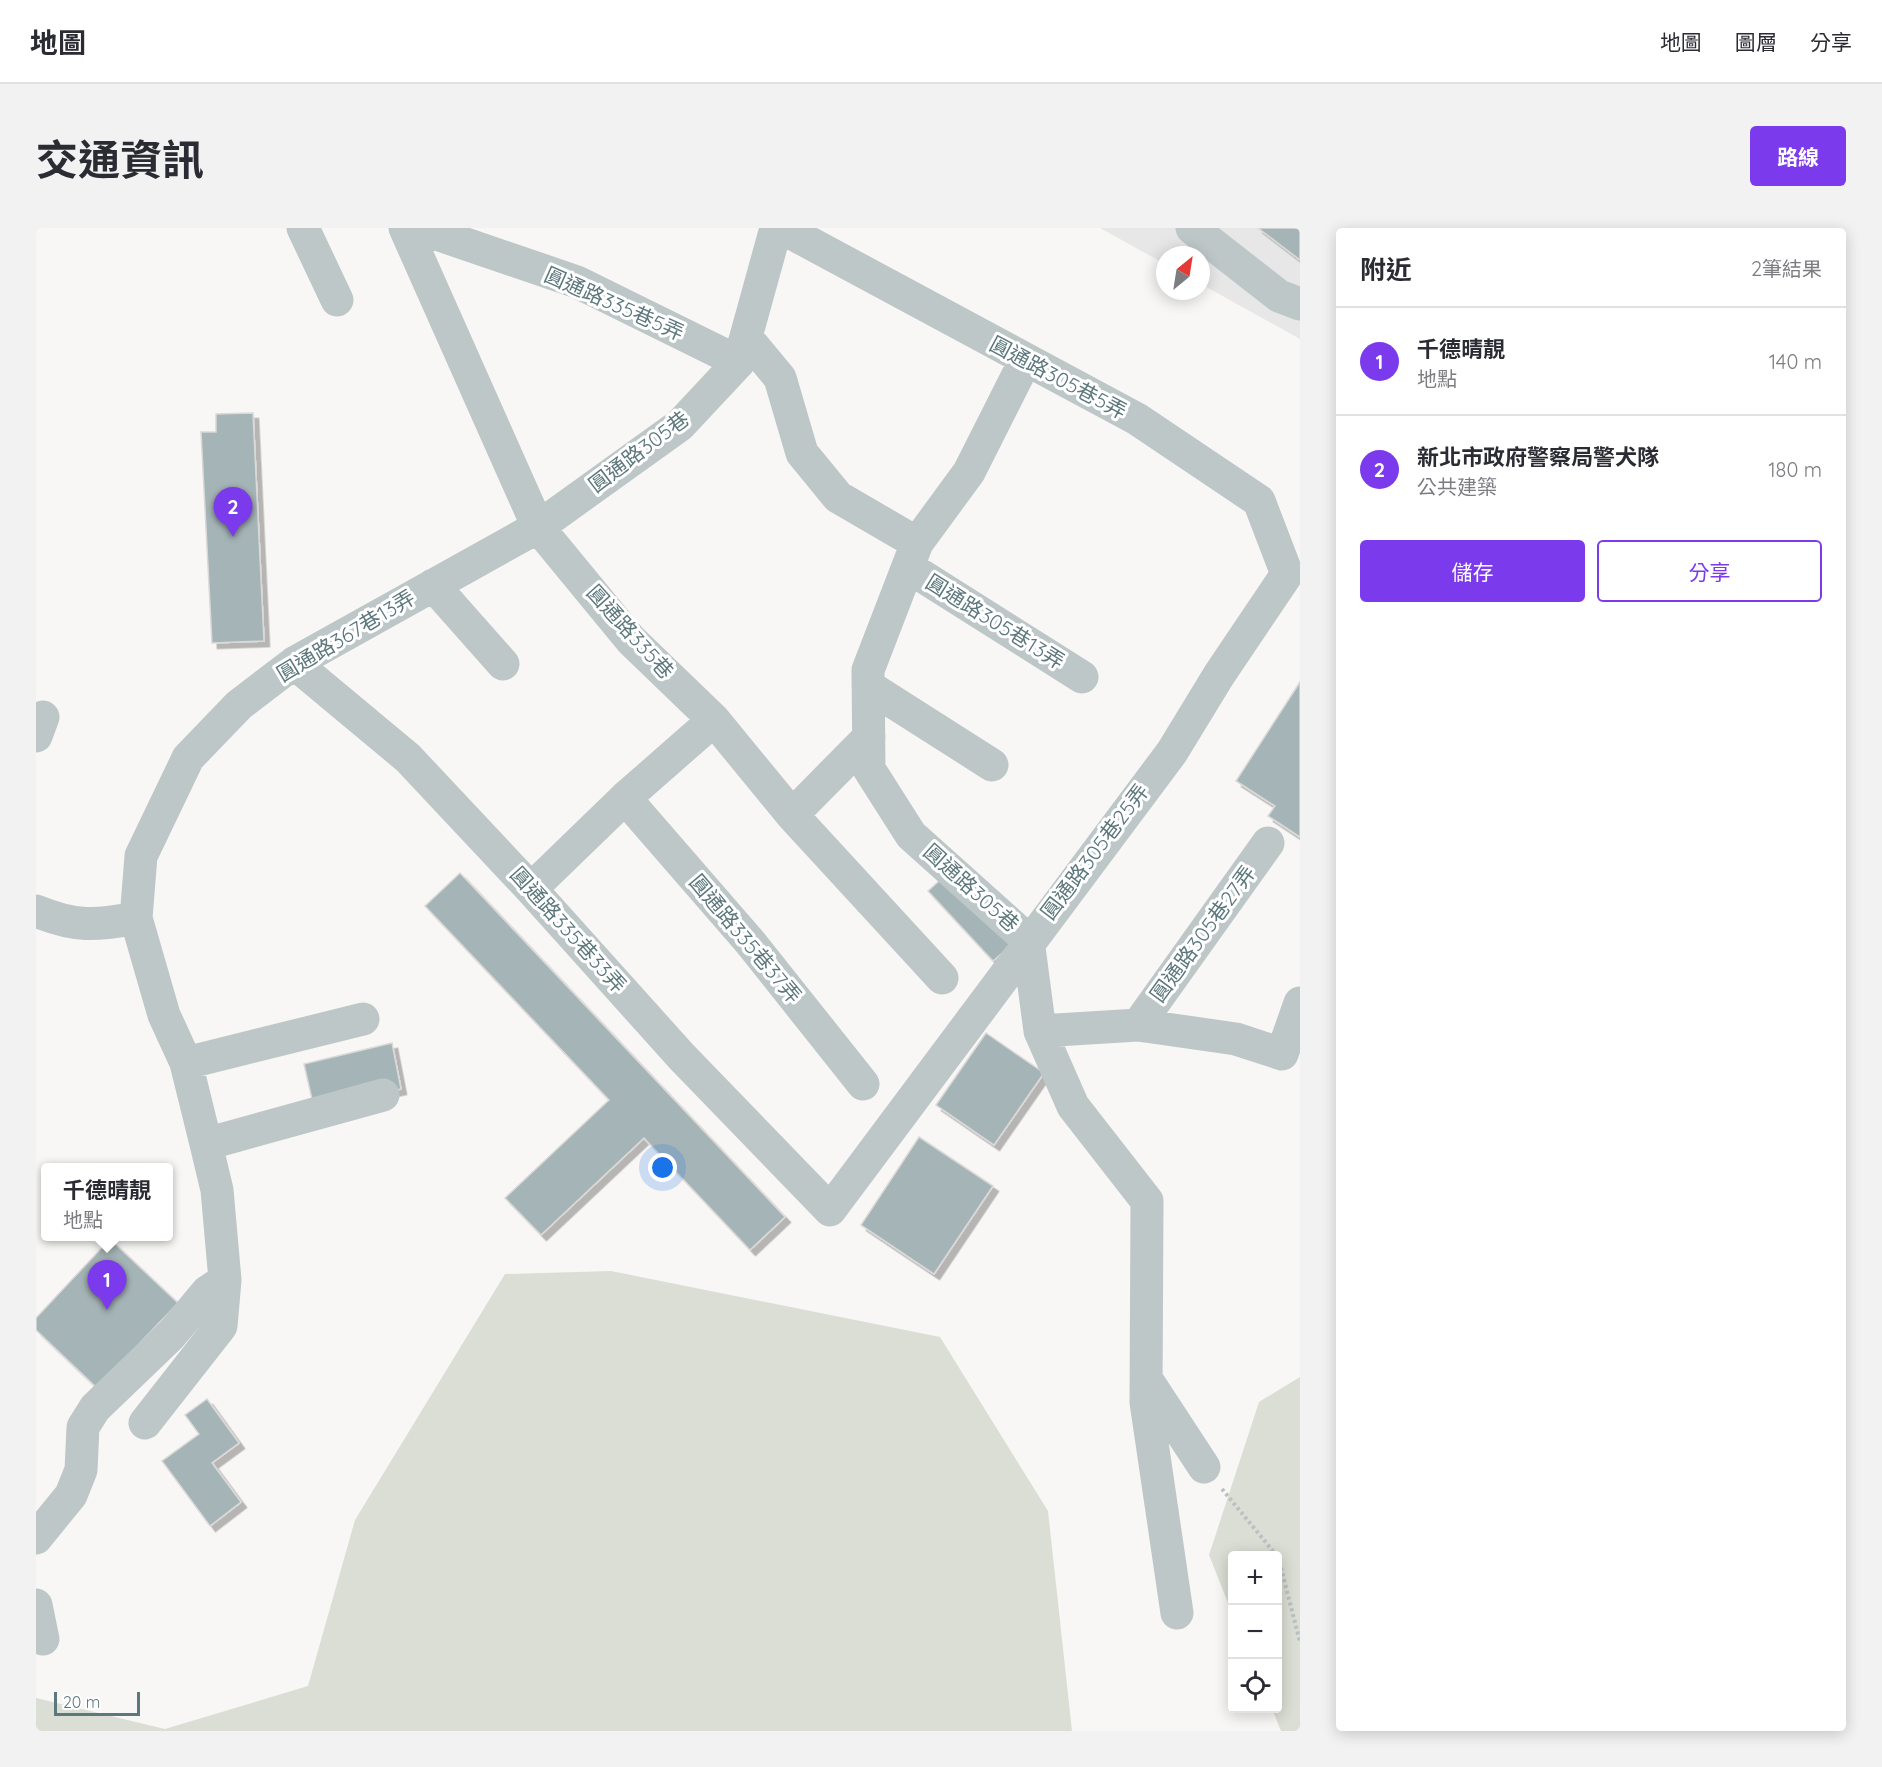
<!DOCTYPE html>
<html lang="zh-TW">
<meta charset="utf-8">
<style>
:root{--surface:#fff;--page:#f2f2f3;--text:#2b2b33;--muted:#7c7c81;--line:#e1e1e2;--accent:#7c3aed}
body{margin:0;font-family:Quicksand,"Noto Sans TC",sans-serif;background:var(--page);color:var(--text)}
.controls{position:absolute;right:18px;bottom:18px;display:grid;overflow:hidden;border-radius:6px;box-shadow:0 3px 15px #0003}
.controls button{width:54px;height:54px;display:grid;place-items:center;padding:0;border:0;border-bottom:2px solid var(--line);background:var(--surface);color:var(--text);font:30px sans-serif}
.compass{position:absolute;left:1120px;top:18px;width:54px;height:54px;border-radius:50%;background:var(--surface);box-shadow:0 3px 15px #0003;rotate:30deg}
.scale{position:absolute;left:18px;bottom:15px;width:86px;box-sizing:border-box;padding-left:6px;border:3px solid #5d787d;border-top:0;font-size:16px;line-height:21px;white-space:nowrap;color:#5d787d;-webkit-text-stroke:4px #fff;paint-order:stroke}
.you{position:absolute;left:627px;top:940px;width:21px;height:21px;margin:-15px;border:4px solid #fff;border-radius:50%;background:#1a73e8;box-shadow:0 0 0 9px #1a73e833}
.badge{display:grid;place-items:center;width:39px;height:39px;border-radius:50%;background:var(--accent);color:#fff;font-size:20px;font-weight:700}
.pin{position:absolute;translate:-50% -50px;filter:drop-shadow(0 2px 3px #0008)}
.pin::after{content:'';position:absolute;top:32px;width:21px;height:18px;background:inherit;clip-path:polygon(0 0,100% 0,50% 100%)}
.popup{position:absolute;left:5px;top:935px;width:132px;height:78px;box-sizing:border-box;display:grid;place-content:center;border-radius:6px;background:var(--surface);filter:drop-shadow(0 2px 4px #0005);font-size:20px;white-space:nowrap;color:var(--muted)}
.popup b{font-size:22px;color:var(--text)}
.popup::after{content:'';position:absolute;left:50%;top:100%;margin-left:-12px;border:12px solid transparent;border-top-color:var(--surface)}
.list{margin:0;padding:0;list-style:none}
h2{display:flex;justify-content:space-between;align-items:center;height:78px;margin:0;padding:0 24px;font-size:26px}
h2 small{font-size:20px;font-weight:400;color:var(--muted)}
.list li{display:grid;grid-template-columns:39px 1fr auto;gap:18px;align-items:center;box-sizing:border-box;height:108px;padding:0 24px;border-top:2px solid var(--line)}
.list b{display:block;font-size:22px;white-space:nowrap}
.list p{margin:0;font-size:20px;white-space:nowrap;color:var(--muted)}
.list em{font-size:20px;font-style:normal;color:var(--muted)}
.actions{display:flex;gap:12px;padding:18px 24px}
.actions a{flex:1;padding:14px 0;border:2px solid var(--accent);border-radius:6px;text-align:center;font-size:21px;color:var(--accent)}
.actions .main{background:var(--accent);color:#fff}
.icon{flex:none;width:33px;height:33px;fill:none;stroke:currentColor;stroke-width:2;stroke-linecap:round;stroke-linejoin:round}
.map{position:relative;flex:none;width:1264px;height:1503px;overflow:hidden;border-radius:6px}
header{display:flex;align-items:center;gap:36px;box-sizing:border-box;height:84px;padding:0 30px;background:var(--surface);border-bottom:2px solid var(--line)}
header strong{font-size:28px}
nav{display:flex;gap:33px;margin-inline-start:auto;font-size:21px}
.intro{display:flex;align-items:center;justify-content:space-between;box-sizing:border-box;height:144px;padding:0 36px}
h1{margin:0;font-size:42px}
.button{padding:15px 27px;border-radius:6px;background:var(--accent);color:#fff;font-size:21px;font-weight:700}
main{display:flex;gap:36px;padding:0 36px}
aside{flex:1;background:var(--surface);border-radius:6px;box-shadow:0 3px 15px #0003}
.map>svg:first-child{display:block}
</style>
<header>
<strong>地圖</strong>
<nav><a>地圖</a><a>圖層</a><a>分享</a></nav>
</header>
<div class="intro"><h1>交通資訊</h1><a class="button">路線</a></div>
<main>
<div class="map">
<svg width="1264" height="1503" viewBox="0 0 1264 1503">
<defs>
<filter id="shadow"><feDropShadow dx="5.5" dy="5.5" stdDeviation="0" flood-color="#0004"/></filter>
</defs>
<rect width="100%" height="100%" fill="#f8f7f5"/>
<path fill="#e6e7e6" d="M1064 0H1264V111L1165 56V27H1129V36Z"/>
<path fill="#daded4" d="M575 1043 904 1109 1012 1283 1036 1503H0V1470L129 1501 272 1458 319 1292 469 1046Z
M1264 1149V1503H1245L1236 1481 1242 1480V1328H1196V1385L1173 1327 1223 1174Z"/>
<path fill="#a5b4b6" stroke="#dad9d8" stroke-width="1.5" filter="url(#shadow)" d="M1222 0H1264V32Z
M217 185 228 413 176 415 165 204H180V186Z
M1264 454V609L1232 588 1239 578 1200 553Z
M424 645 749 989 714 1022 608 910 505 1007 469 970 573 872 389 678Z
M912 645 980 713 957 733 892 663Z
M950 805 1008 845 958 917 900 877Z
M356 815 365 861 278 880 268 836Z
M883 909 957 958 898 1046 825 997Z
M74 1011 142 1075 61 1160 0 1102V1090Z
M171 1171 203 1215 176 1235 205 1274 174 1298 126 1233 163 1206 149 1187Z"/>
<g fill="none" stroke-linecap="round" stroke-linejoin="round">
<path stroke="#bbc0c2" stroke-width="4" stroke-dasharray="3 3" stroke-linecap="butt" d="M1186 1261 1241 1328
M1242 1328 1264 1414"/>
<path stroke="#bec7c8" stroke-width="33" d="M267 0 301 72
M369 0 502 299 595 412 678 492 756 587 906 750
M383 0 541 54 703 134
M1156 0 1243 68 1264 76
M710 109 744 150 766 225 802 269 881 315
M989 133 933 244 881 315 832 442 833 541 875 607 992 712 1004 803 1037 878 1111 973 1110 1174 1141 1385
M872 339 1046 449
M397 357 467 436
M258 435 372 530 495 661 645 828 794 982 1136 524 1183 447 1251 346 1223 273 1101 191 746 0
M832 458 956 537
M0 508 7 489
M589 570 714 714 827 856
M756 587 833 509
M495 661 589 570 678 492
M0 683C39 699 59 698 100 690
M1102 797 1232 615
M1004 803 1102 797 1200 811 1246 826 1264 775
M150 835 327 791
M170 916 347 867
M1111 1152 1168 1239
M109 1195 185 1098 189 1052 181 962 170 916 150 835 128 787 100 690 105 628 152 530 203 477 258 435 502 299 644 197 703 134 740 0
M0 1310 35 1267 45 1242 47 1199 59 1180 135 1107 171 1064 189 1052
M0 1377 7 1411"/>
</g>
<g text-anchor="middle" stroke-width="6" stroke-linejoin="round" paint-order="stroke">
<g font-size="21" fill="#5d787d" stroke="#fff">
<text transform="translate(578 76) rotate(24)" y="7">圓通路335巷5弄</text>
<text transform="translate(1022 150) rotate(28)" y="7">圓通路305巷5弄</text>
<text transform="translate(603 224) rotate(-37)" y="7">圓通路305巷</text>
<text transform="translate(959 394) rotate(32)" y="7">圓通路305巷13弄</text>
<text transform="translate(594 404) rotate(48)" y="7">圓通路335巷</text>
<text transform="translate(310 408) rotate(-31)" y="7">圓通路367巷13弄</text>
<text transform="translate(1059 624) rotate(-53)" y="7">圓通路305巷25弄</text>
<text transform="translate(935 660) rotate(42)" y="7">圓通路305巷</text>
<text transform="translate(532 702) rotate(48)" y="7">圓通路335巷33弄</text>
<text transform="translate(1167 706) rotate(-54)" y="7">圓通路305巷27弄</text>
<text transform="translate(709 711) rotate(50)" y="7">圓通路335巷37弄</text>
</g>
</g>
</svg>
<div class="controls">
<button>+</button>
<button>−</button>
<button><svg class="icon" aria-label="locate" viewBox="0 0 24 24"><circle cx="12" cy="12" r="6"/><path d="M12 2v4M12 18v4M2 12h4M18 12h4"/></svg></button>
</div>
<svg class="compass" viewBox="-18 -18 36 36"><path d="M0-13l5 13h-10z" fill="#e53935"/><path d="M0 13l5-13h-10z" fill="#7c7c81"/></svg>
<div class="scale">20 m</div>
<div class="you"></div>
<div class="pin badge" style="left:71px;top:1082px">1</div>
<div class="popup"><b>千德晴靚</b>地點</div>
<div class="pin badge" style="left:197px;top:309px">2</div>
</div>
<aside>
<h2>附近<small>2筆結果</small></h2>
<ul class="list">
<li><span class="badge">1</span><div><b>千德晴靚</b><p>地點</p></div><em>140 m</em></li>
<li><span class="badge">2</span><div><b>新北市政府警察局警犬隊</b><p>公共建築</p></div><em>180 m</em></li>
</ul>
<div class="actions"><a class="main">儲存</a><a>分享</a></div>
</aside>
</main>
